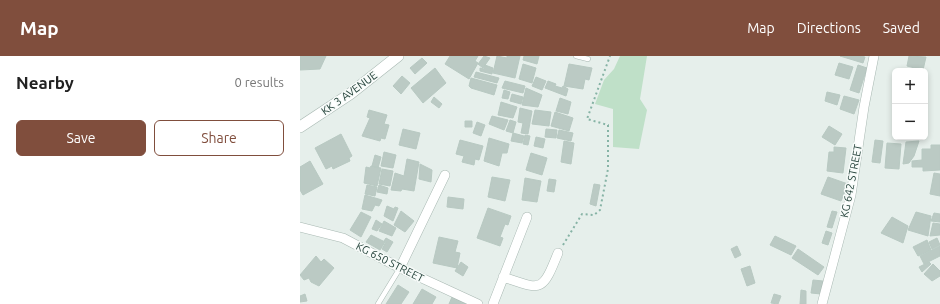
<!DOCTYPE html>
<meta charset="utf-8">
<style>
:root{--surface:#fff;--page:#f6f6f6;--text:#222;--muted:#767676;--line:#e0e0e0;--accent:#804e3d}
body{margin:0;font-family:Ubuntu,sans-serif;background:var(--page);color:var(--text)}
.controls{position:absolute;right:12px;top:12px;display:grid;overflow:hidden;border-radius:6px;box-shadow:0 2px 6px #0003}
.controls button{width:36px;height:36px;display:grid;place-items:center;padding:0;border:0;border-bottom:1px solid var(--line);background:var(--surface);color:var(--text);font:20px sans-serif}
.list{margin:0;padding:0;list-style:none}
h2{display:flex;justify-content:space-between;align-items:center;height:52px;margin:0;padding:0 16px;font-size:17px}
h2 small{font-size:13px;font-weight:400;color:var(--muted)}
.actions{display:flex;gap:8px;padding:12px 16px}
.actions a{flex:1;padding:9px 0;border:1px solid var(--accent);border-radius:6px;text-align:center;font-size:14px;color:var(--accent)}
.actions .main{background:var(--accent);color:#fff}
.map{position:relative;flex:none;width:640px;height:248px;overflow:hidden}
header{display:flex;align-items:center;gap:24px;box-sizing:border-box;height:56px;padding:0 20px;background:var(--accent);color:#fff}
header strong{font-size:19px}
nav{display:flex;gap:22px;margin-inline-start:auto;font-size:14px}
main{display:flex}
aside{flex:1;background:var(--surface)}
.map>svg:first-child{display:block}
</style>
<header>
<strong>Map</strong>
<nav><a>Map</a><a>Directions</a><a>Saved</a></nav>
</header>
<main>
<aside>
<h2>Nearby<small>0 results</small></h2>
<ul class="list">
</ul>
<div class="actions"><a class="main">Save</a><a>Share</a></div>
</aside>
<div class="map">
<svg width="640" height="248" viewBox="0 0 640 248">
<rect width="100%" height="100%" fill="#e6efeb"/>
<path fill="#bfe0c8" d="M320 0H347L340 43 347 54 339 93 313 91V53L295 48 304 24 314 13Z"/>
<path fill="#bbcac4" stroke="#b8c9c2" d="M0 0H26L20 13 0 14Z
M150 0H178L175 5 178 7 169 23 145 8Z
M184 0 190 2 183 12 178 8Z
M197 0 207 2V0H220L215 22 193 17Z
M224 0H239L237 8 223 4Z
M540 0H561L565 1 563 7Z
M609 0 626 1 623 14 607 10Z
M122 2 127 7 115 18 110 12Z
M539 7 553 11 549 23 535 19Z
M223 8 236 12 232 27 219 23Z
M269 8 292 12 289 24 285 23 283 33 264 30Z
M185 9 193 12 192 18 180 15V12L184 13Z
M558 9 567 12 559 37 550 34Z
M135 12 146 27 123 47 111 32Z
M176 16 199 22 197 27 174 21Z
M102 20 110 27 101 38 93 30Z
M236 21 246 25 242 34 232 30Z
M171 22 197 29 194 39 171 32 169 30Z
M205 25 225 30 223 37 202 32Z
M248 25 256 28 255 30 262 32 263 30 268 33 266 40 245 32Z
M226 32 242 39 238 51 222 49Z
M204 34 210 36 208 43 202 42Z
M527 36 540 39 537 49 525 45Z
M212 38 223 41 221 48 210 45Z
M544 40 559 44 554 58 540 53Z
M134 41 142 48 139 52 131 46Z
M260 42 271 46 268 58 256 55Z
M201 46 217 51 213 62 198 59Z
M220 52 232 55 228 78 221 77 223 67 218 66Z
M69 54 87 59 84 68 89 69 85 83 81 82 80 85 62 80 70 62 67 61Z
M235 54 251 56 249 70 232 68Z
M255 56 273 62 269 75 251 70Z
M192 60 208 64 204 74 189 68Z
M210 64 216 66 213 77 206 75Z
M165 65H172V71H165Z
M177 66 185 69 181 80 173 77Z
M529 70 542 78 535 89 522 81Z
M103 73 120 77 116 93 99 89Z
M246 73 257 74 256 82 245 81Z
M259 74 273 77 271 85 257 82Z
M213 77 224 80 222 87 211 85Z
M41 78 52 100 49 102 50 105 33 113 32 110 26 113 15 92Z
M225 79 230 80 228 89 223 88Z
M236 81 245 83 243 92 234 90Z
M189 82 209 88 207 97H202L199 110 184 105Z
M160 84 183 90 179 104 175 103 174 109 162 106 164 100 156 98Z
M575 84 583 85 580 107 572 106Z
M264 85 274 87 271 108 261 106Z
M619 85 614 100 609 107 603 108 606 86Z
M587 87 601 88 599 113 585 112Z
M631 89H640V114L623 115V111H612V105L622 104V93H631Z
M534 91 546 92 543 117 527 115 529 96H534Z
M84 96 96 99 93 112 81 110Z
M231 97 247 102 242 119 226 114Z
M75 99 81 101 78 112 72 110Z
M107 103 119 106 114 135 102 133 101 135 91 134 95 117 104 120Z
M10 105 23 128 3 139 0 134V111Z
M120 108 132 114 131 126 119 123Z
M71 110 81 112 77 130 64 127 66 111 70 112Z
M82 113 93 115 90 130 79 128Z
M634 117 640 118V140L630 138Z
M192 121 210 124 205 145 188 141Z
M528 121 548 128 541 145 521 138Z
M225 122 241 125 237 146 222 144Z
M249 123 256 124 254 136 247 135Z
M294 128 300 129 296 150 290 148Z
M67 129 77 131 75 140 65 138Z
M79 129 88 132 87 138 77 136Z
M65 139 82 144 79 150 75 149 72 155 62 153Z
M148 141 164 143 163 153 147 151Z
M87 150 94 153 95 151 98 152 93 165 84 160Z
M188 152 211 160 208 169 205 168 200 181 203 182 200 190 177 182Z
M101 155 114 165 105 176 94 169Z
M532 155 537 156 532 172 527 171Z
M61 156 71 161 61 181 50 174Z
M616 156 631 160 628 180 608 174Z
M634 157 640 158V166L631 165Z
M592 161 608 170 603 187 581 177Z
M76 164 82 168 77 175 72 173Z
M84 165 96 172 92 180 79 175Z
M633 167 640 168V179L630 180Z
M526 175 532 177 528 189 522 187Z
M71 179 85 186 80 194 66 186Z
M475 180 496 190 491 199 470 189Z
M139 181 158 185 155 196 160 197 157 212 133 207Z
M86 182 93 186 87 196 82 193 86 186 84 185Z
M637 182 640 189 632 193 629 186Z
M627 184 631 194 618 200 613 191Z
M437 190 441 199 435 202 431 193Z
M640 190V200L624 208 620 200Z
M498 193 524 211 518 219 492 202Z
M16 200 21 206 24 203 34 212 19 230 11 226 9 222 4 224 0 219Z
M161 206 168 211 163 220 155 215Z
M629 206 631 208 622 216 619 211Z
M633 208 640 215V220L632 225 624 218Z
M450 210 455 227 447 230 441 213Z
M513 224 523 225 521 238 511 237Z
M98 229 109 236 101 248H86Z
M122 233 136 241 132 248H113Z
M501 234 506 235V248H500Z
M5 238 7 245 0 246V240Z
M474 238 481 240 478 248 471 247Z
M152 241 169 248H149Z"/>
<g fill="none" stroke-linecap="round" stroke-linejoin="round">
<g stroke="#a8b8b2" stroke-width="5.5">
<path id="service" d="M276 0 288 3
M78 248 100 212"/>
</g>
<g stroke="#a8b8b2" stroke-width="10">
<path id="minor" d="M0 171 43 182 100 212 178 248
M100 212 145 119
M203 221C242 234 242 237 258 197
M193 248 227 161
M522 248 551 139 564 51 574 0"/>
</g>
<g stroke="#a8b8b2" stroke-width="12">
<path id="tertiary" d="M0 71 50 38 98 0"/>
</g>
<path stroke="#86b3a5" stroke-width="2" stroke-dasharray="2 3" stroke-linecap="butt" d="M263 189 282 158 294 159 300 154 308 113V69L287 63 310 0"/>
<use href="#service" stroke="#fff" stroke-width="4.5"/>
<use href="#minor" stroke="#fff" stroke-width="9"/>
<use href="#tertiary" stroke="#fff" stroke-width="11"/>
</g>
<g text-anchor="middle" stroke-width="3" stroke-linejoin="round" paint-order="stroke">
<g font-size="11" fill="#24423a" stroke="#f7fbf9">
<text transform="translate(49 37) rotate(-36)" y="4">KK 3 AVENUE</text>
<text transform="translate(551 125) rotate(-79)" y="4">KG 642 STREET</text>
<text transform="translate(90 206) rotate(27)" y="4">KG 650 STREET</text>
</g>
</g>
</svg>
<div class="controls">
<button>+</button>
<button>−</button>
</div>
</div>
</main>
